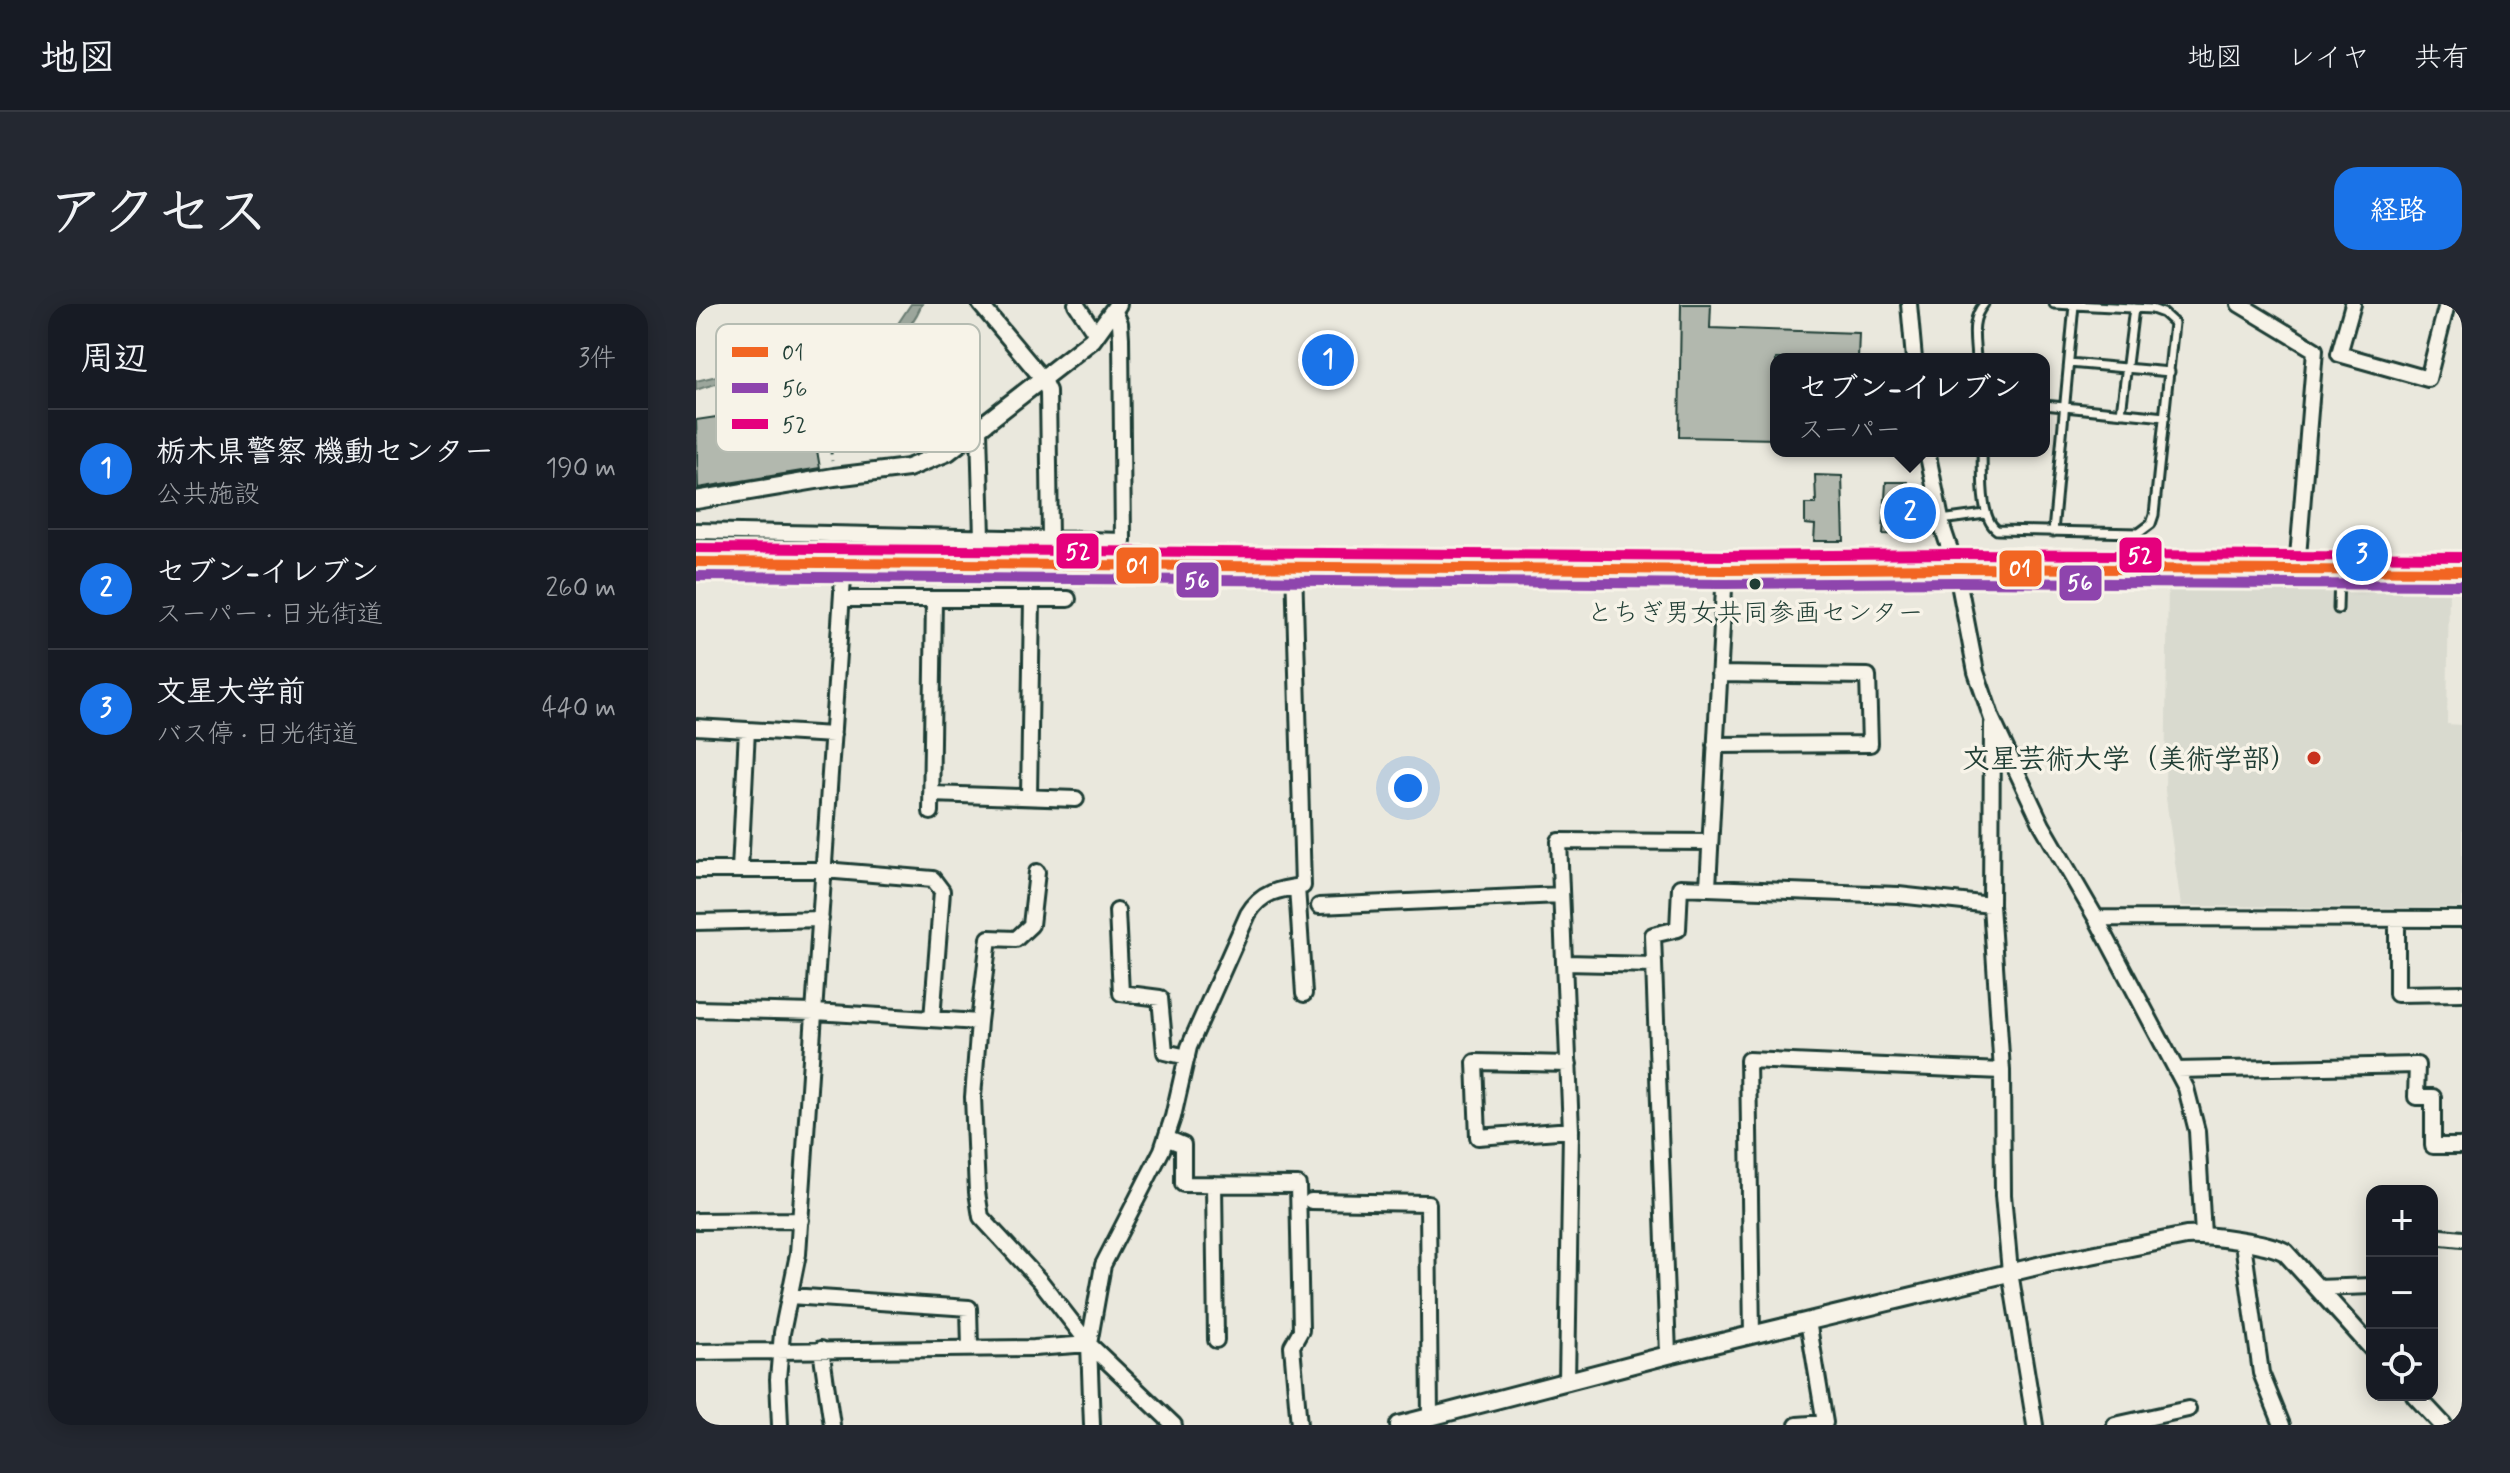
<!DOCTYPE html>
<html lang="ja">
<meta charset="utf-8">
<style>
:root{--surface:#171b24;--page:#242831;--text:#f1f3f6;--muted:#9ea1a6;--line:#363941;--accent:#1a73e8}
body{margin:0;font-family:Mynerve,"Klee One",sans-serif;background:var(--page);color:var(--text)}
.controls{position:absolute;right:24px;bottom:24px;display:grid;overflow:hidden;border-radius:16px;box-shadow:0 4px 20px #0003}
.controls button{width:72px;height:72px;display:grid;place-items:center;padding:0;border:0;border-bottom:2px solid var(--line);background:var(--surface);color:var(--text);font:40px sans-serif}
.you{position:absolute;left:712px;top:484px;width:28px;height:28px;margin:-20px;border:6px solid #fff;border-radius:50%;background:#1a73e8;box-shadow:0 0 0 12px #1a73e833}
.badge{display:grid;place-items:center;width:52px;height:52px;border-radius:50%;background:var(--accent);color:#fff;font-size:26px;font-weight:700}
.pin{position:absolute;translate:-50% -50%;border:4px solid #fff;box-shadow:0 2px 8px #0006}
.popup{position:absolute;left:1074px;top:49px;width:280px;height:104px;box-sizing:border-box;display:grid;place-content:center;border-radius:16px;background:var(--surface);filter:drop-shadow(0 2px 6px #0005);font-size:26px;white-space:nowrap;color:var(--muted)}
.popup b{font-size:30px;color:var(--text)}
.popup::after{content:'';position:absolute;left:50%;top:100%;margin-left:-16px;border:16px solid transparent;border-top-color:var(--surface)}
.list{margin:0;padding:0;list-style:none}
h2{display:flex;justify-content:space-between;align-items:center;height:104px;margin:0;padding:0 32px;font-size:34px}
h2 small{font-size:26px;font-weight:400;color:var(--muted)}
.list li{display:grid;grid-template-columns:52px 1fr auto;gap:24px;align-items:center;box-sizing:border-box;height:120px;padding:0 32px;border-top:2px solid var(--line)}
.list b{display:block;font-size:30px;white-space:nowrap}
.list p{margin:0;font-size:26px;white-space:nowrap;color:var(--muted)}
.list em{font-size:26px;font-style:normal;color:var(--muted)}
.icon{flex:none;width:44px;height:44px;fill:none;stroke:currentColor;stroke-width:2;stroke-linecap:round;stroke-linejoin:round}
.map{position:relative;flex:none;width:1766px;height:1121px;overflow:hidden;border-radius:24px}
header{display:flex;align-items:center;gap:48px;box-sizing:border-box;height:112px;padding:0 40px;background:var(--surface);border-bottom:2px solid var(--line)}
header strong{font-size:38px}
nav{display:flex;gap:44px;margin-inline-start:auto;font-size:28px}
.intro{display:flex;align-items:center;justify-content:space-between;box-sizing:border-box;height:192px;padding:0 48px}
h1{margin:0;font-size:56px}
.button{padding:20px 36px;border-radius:24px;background:var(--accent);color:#fff;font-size:28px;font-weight:700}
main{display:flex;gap:48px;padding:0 48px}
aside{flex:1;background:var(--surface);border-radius:24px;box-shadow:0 4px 20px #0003}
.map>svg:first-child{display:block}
</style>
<header>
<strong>地図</strong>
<nav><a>地図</a><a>レイヤ</a><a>共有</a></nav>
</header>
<div class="intro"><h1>アクセス</h1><a class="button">経路</a></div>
<main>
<aside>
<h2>周辺<small>3件</small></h2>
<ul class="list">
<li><span class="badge">1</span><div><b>栃木県警察 機動センター</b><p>公共施設</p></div><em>190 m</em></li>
<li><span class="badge">2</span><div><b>セブン-イレブン</b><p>スーパー · 日光街道</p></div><em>260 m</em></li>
<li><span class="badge">3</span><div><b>文星大学前</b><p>バス停 · 日光街道</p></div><em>440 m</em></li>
</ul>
</aside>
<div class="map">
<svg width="1766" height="1121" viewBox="0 0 1766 1121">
<rect width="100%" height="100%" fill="#eae8dd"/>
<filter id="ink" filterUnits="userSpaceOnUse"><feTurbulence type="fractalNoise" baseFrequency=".0125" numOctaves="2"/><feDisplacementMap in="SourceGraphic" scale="16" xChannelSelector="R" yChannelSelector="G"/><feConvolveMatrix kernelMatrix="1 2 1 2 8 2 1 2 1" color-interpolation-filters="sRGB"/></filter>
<g filter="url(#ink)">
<path fill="#d9dacf" d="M1472 279 1753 284 1751 420 1766 421V604L1485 602 1469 487Z"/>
<path fill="#9ca69c" stroke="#6a7c72" stroke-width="2" d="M215 0H226C185 94 78 56 0 86V77L29 70 152 54 179 41 195 30Z"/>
<path fill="#b2b8ae" stroke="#1f3d34" stroke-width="2" d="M985 0H1015L1014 24 1163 29 1162 55H1080V135L983 133Z
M113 99 124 164 2 184 0 116Z
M1119 171 1146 172 1148 237H1118L1119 221 1109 220V200H1120Z
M1190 178H1212L1215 231 1187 230Z"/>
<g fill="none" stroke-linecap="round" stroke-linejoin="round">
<g stroke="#1f3d34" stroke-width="13">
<path id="service" d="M1280 55C1279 35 1274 16 1288 0
M1373 59 1474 68
M1348 101 1469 113
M1425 109 1438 4
M1286 147C1287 168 1283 214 1301 226L1443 229 1455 220 1458 211 1478 19 1467 9 1456 5 1358 0
M1245 216 1289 210
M1357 228 1378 1
M1642 305 1643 268"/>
</g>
<g stroke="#1f3d34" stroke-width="20">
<path id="minor" d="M284 0 346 74 352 87 354 235 427 237 425 34 424 19 418 6
M380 0 400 30
M1213 0 1218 55
M1543 0 1619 46 1601 265
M1657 0 1643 50 1732 75 1751 0
M283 126 286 233
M1231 147 1247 225 1260 264 1280 368 1296 415 1346 521 1400 614 1490 784 1501 827 1507 931
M0 227 354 235
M146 295H372
M1296 420 1295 601 1306 767 1307 891 1314 968 1339 1121
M0 423 137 431
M1019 441 1174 440 1172 372 1023 370
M235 490 380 495
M333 493 336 295
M235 508 238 295
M0 566H128L237 575 246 587 236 715
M44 566 51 426
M601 583 608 690
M1012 583 1029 266
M623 602 865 591
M421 607 425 689 464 694 469 748 491 753
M1400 614 1766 615
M1701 615V690L1766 689
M0 618 125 615
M869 659 958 661
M0 705 119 708 283 718 277 793 281 888 285 913 345 978 393 1040 478 1121
M283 718 293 634 320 635 335 621 341 568
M873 760 779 758 782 833 875 826
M1480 766 1721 761 1720 793H1737V842H1766
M470 834 487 841V880L602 881 605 1026 596 1042 603 1121
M518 880 520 1036
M615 897 732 899 734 1114
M0 917 105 916
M1736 932 1766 935
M1547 939 1565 1069 1586 1121
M1621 984 1676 982
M94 992 273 1004 274 1044
M1056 1031 1052 756 1306 767
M125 1045 136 1121
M0 1048 338 1044 393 1040
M972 1051 957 631 982 625 984 583 1202 591 1295 601
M871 1078 875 826 863 537 1014 538
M84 1121 82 1075 86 1029 102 950 148 259
M396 1121 393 1040 407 961 466 846 477 813 493 743 552 610C565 588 583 585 607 582L598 262
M1101 1121 1129 1119 1112 1017
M1419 1121 1492 1105"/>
</g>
<g stroke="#1f3d34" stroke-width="22">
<path id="tertiary" d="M0 196 138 173 212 164 252 148 396 36 422 0
M1719 1091 1747 1121
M703 1121 972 1051 1350 960 1490 932C1511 931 1571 938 1589 948L1676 1044"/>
</g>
<g stroke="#1f3d34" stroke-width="28">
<path id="trunk" d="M0 258 1029 266 1260 264 1766 267"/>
</g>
<path stroke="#1f3d34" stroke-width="3" stroke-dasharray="2 6" stroke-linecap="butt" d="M124 53 136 157"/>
<use href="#service" stroke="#f7f3e8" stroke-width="7"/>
<use href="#minor" stroke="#f7f3e8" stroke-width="14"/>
<use href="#tertiary" stroke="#f7f3e8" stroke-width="16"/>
<use href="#trunk" stroke="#f7f3e8" stroke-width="22"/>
<g stroke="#f7f3e8" stroke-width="16">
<path id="bus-1" d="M0 258 1029 266 1260 264 1766 267"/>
</g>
<g stroke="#f7f3e8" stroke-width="16">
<path id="bus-2" d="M0 272 1029 280 1260 278 1766 281"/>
</g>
<g stroke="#f7f3e8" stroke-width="16">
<path id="bus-3" d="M0 244 1029 252 1260 250 1766 253"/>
</g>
<use href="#bus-1" stroke="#f26522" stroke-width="10"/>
<use href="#bus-2" stroke="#8e44ad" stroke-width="10"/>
<use href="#bus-3" stroke="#e5007d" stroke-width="10"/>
</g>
</g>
<circle fill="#1f3d34" stroke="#f7f3e8" stroke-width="3" cx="1059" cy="280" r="7"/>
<circle fill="#c8321e" stroke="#f7f3e8" stroke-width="3" cx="1618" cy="454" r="8"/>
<g text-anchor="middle" stroke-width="7" stroke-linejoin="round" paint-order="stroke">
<g font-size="26" fill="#1f3d34" stroke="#f7f3e8">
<text x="1059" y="317">とちぎ男女共同参画センター</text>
</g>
<g font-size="28" font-weight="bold" fill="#1f3d34" stroke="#f7f3e8" text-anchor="end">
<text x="1602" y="464">文星芸術大学（美術学部）</text>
</g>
</g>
<rect x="20" y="20" width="264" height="128" rx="12" fill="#f7f3e8" stroke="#b6bcb2" stroke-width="2"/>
<rect x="36" y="43" width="36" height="10" fill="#f26522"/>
<rect x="36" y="79" width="36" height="10" fill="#8e44ad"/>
<rect x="36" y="115" width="36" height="10" fill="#e5007d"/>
<g font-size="22" fill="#1f3d34">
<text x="86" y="56">01</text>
<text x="86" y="92">56</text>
<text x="86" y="128">52</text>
</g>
<g stroke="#f7f3e8" stroke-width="3">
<rect x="359" y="228" width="45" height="38" rx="8" fill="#e5007d"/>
<rect x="1422" y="232" width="45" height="38" rx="8" fill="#e5007d"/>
<rect x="419" y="242" width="45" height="39" rx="8" fill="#f26522"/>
<rect x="1302" y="245" width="45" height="39" rx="8" fill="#f26522"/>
<rect x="479" y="257" width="45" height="38" rx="8" fill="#8e44ad"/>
<rect x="1362" y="260" width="45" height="38" rx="8" fill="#8e44ad"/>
</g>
<g font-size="22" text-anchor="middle" font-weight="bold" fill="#fff">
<text x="382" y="255">52</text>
<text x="1444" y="259">52</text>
<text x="441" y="269">01</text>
<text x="1324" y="272">01</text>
<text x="501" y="284">56</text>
<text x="1384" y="286">56</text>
</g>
</svg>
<div class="controls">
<button>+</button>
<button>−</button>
<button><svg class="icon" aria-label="locate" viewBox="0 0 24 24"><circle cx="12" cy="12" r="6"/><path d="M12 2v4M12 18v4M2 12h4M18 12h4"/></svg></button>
</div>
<div class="you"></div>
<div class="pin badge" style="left:632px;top:56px">1</div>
<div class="pin badge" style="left:1214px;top:209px">2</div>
<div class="popup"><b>セブン-イレブン</b>スーパー</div>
<div class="pin badge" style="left:1666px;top:251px">3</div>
</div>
</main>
